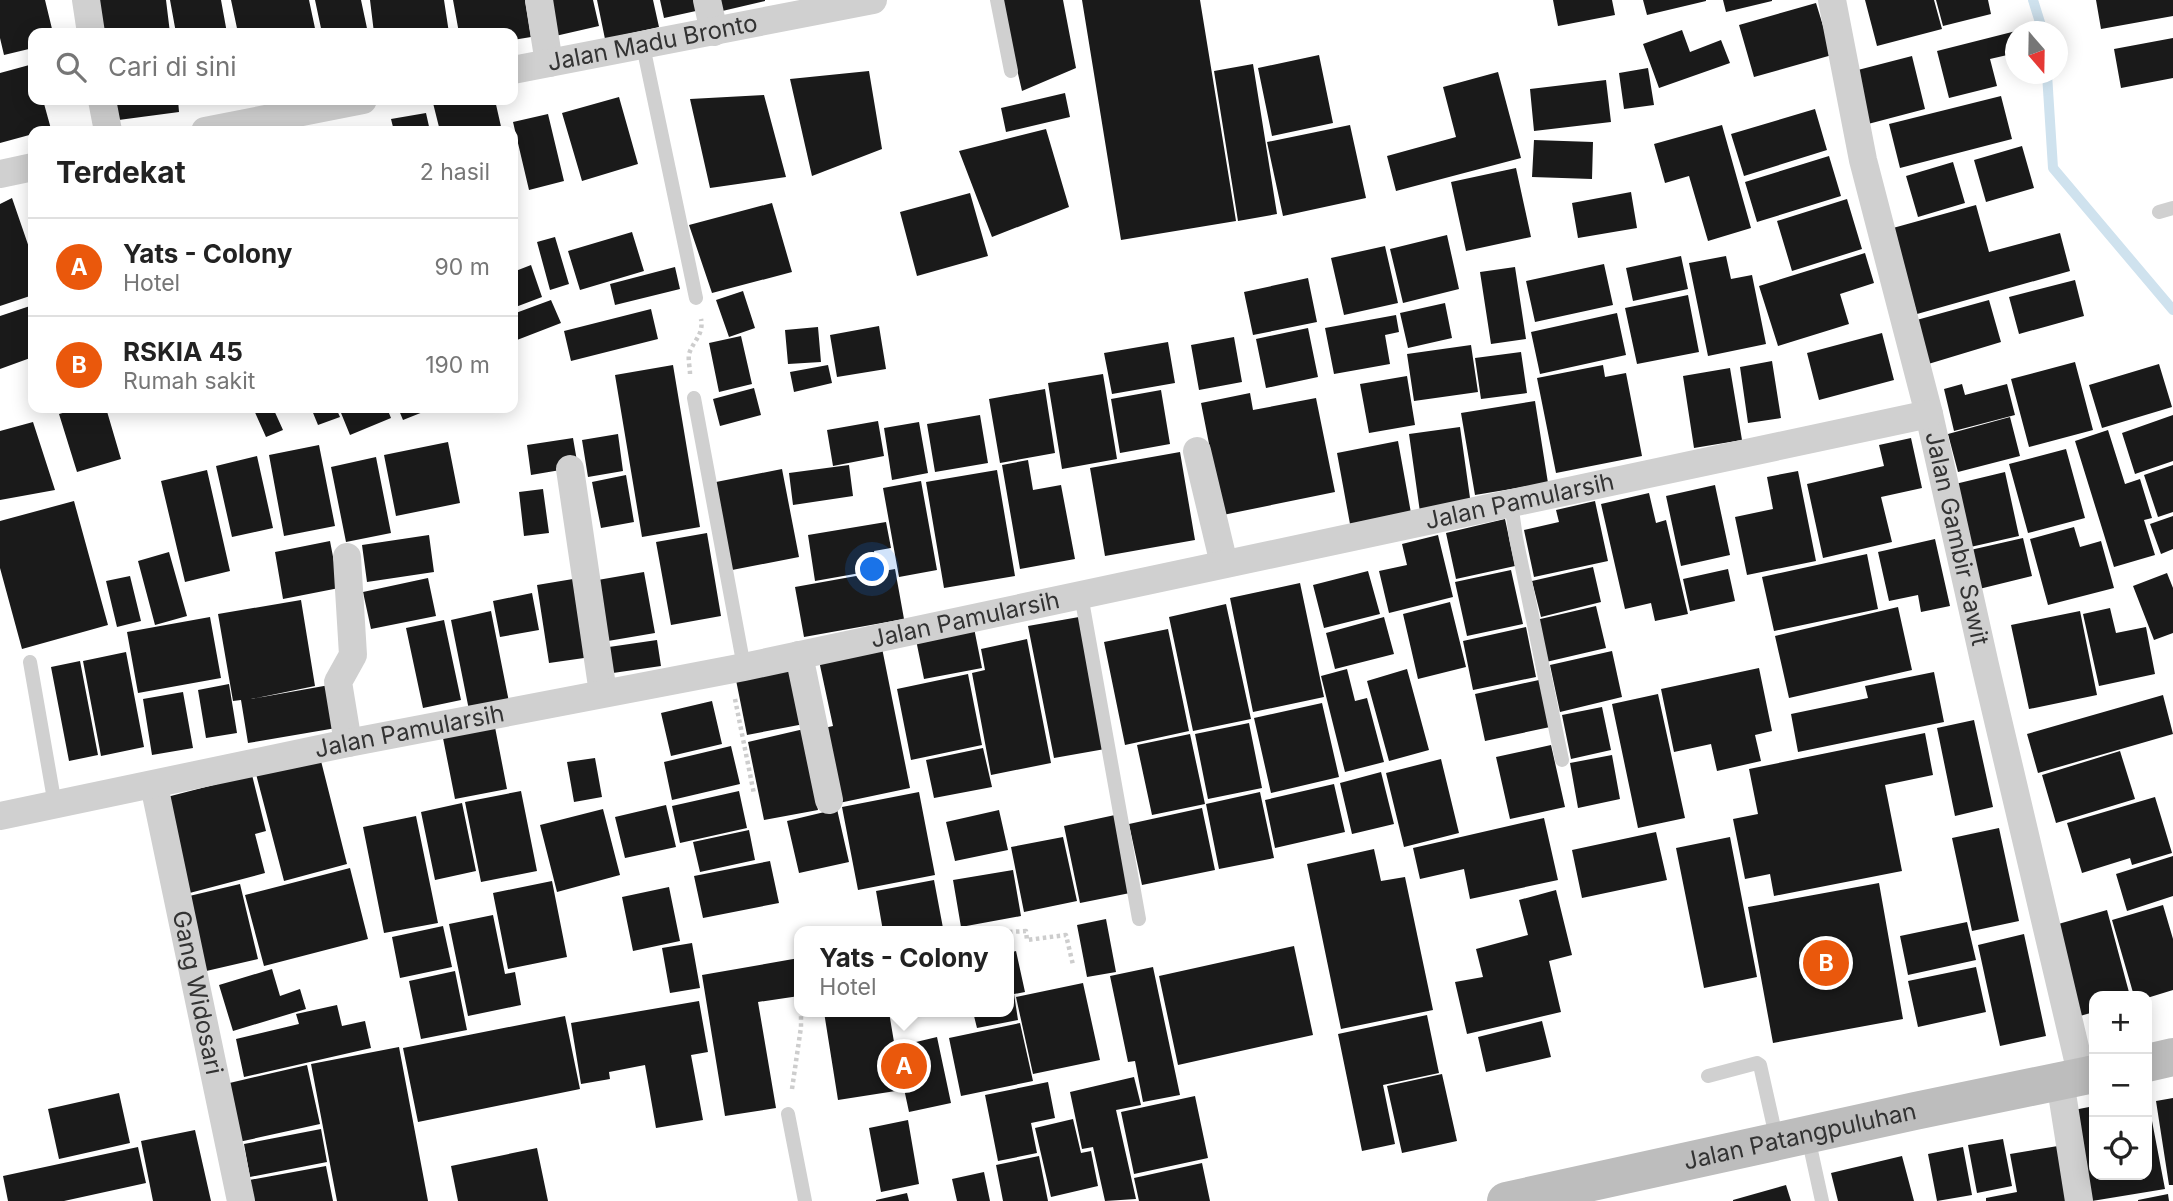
<!DOCTYPE html>
<html lang="id">
<meta charset="utf-8">
<style>
:root{--surface:#fff;--page:#f2f2f2;--text:#222;--muted:#767676;--line:#e0e0e0;--accent:#ea580c}
body{margin:0;font-family:Inter,sans-serif;background:var(--page);color:var(--text)}
.controls{position:absolute;right:21px;bottom:21px;display:grid;overflow:hidden;border-radius:14px;box-shadow:0 4px 18px #0003}
.controls button{width:63px;height:63px;display:grid;place-items:center;padding:0;border:0;border-bottom:2px solid var(--line);background:var(--surface);color:var(--text);font:35px sans-serif}
.compass{position:absolute;left:2005px;top:21px;width:63px;height:63px;border-radius:50%;background:var(--surface);box-shadow:0 4px 18px #0003;rotate:160deg}
.you{position:absolute;left:873px;top:570px;width:24px;height:24px;margin:-18px;border:5px solid #fff;border-radius:50%;background:#1a73e8;box-shadow:0 0 0 10px #1a73e833}
.badge{display:grid;place-items:center;width:46px;height:46px;border-radius:50%;background:var(--accent);color:#fff;font-size:23px;font-weight:700}
.pin{position:absolute;translate:-50% -50%;border:4px solid #fff;box-shadow:0 2px 7px #0006}
.popup{position:absolute;left:794px;top:926px;width:220px;height:91px;box-sizing:border-box;display:grid;place-content:center;border-radius:14px;background:var(--surface);filter:drop-shadow(0 2px 5px #0005);font-size:23px;white-space:nowrap;color:var(--muted)}
.popup b{font-size:26px;color:var(--text)}
.popup::after{content:'';position:absolute;left:50%;top:100%;margin-left:-14px;border:14px solid transparent;border-top-color:var(--surface)}
.list{margin:0;padding:0;list-style:none}
h2{display:flex;justify-content:space-between;align-items:center;height:91px;margin:0;padding:0 28px;font-size:30px}
h2 small{font-size:23px;font-weight:400;color:var(--muted)}
.list li{display:grid;grid-template-columns:46px 1fr auto;gap:21px;align-items:center;box-sizing:border-box;height:98px;padding:0 28px;border-top:2px solid var(--line)}
.list b{display:block;font-size:26px;white-space:nowrap}
.list p{margin:0;font-size:23px;white-space:nowrap;color:var(--muted)}
.list em{font-size:23px;font-style:normal;color:var(--muted)}
.icon{flex:none;width:38px;height:38px;fill:none;stroke:currentColor;stroke-width:2;stroke-linecap:round;stroke-linejoin:round}
.map{position:relative;flex:none;width:2173px;height:1201px;overflow:hidden}
.search{position:absolute;background:var(--surface);box-shadow:0 4px 18px #0003;left:28px;top:28px;width:490px;height:77px;display:flex;align-items:center;gap:18px;box-sizing:border-box;padding:0 24px;border-radius:14px;color:var(--muted);font-size:26px}
.panel{position:absolute;background:var(--surface);box-shadow:0 4px 18px #0003;left:28px;top:126px;width:490px;height:287px;border-radius:14px}
.map>svg:first-child{display:block}
</style>
<div class="map">
<svg width="2173" height="1201" viewBox="0 0 2173 1201">
<rect width="100%" height="100%" fill="#fff"/>
<g fill="none" stroke-linecap="round" stroke-linejoin="round">
<path stroke="#cfe2ee" stroke-width="10" d="M2033 0 2043 32
M2047 74 2053 168 2173 310"/>
</g>
<path fill="#1a1a1a" d="M0 0H45L53 33H33V48L4 55 0 38Z
M96 0H166L170 33H101Z
M170 0H221L227 33H176Z
M231 0H309L316 33H238Z
M315 0H361L368 33H322Z
M370 0H444L449 33H374Z
M453 0H525L531 37 513 40V33H459Z
M543 0H593L599 26 551 37Z
M597 0H653L659 27 605 39Z
M660 0H703L705 9 664 18Z
M715 0H765V1L718 12Z
M1001 0H1063L1076 68 1022 91Z
M1082 0H1200L1236 221 1121 240Z
M1553 0H1612L1615 15 1558 26Z
M1643 0H1706V1L1647 15Z
M1723 0H1772V1L1726 12Z
M1865 0H1934L1942 29 1877 46Z
M1936 0H1988L1991 14 1943 26Z
M2096 0H2173V16L2101 29Z
M1816 3 1832 55 1754 77 1739 25Z
M1682 30 1690 52 1721 40 1730 63 1659 88 1643 44Z
M2016 31V53L1990 59 1997 86 1949 98 1937 51Z
M2173 38V78L2121 88 2114 49Z
M1319 55 1333 123 1272 136 1258 68Z
M1912 56 1925 109 1868 124 1854 71Z
M33 64V100H43L51 129 33 131V134L0 143V73Z
M1253 64 1277 214 1238 221 1214 71Z
M1648 68 1654 105 1624 109 1619 73Z
M869 71 882 149 812 176 790 79Z
M1498 72 1521 158 1396 191 1387 156 1456 137 1443 87Z
M1606 80 1611 122 1534 131 1530 89Z
M1065 93 1070 117 1006 132 1001 108Z
M764 95 786 177 710 188 690 99Z
M2001 96 2012 139 1900 168 1889 124Z
M619 97 638 164 582 181 562 113Z
M109 100H178L179 112 111 121Z
M449 100H495L502 131H440L433 103Z
M1815 109 1827 150 1744 176 1731 134Z
M426 113 430 131H394L391 119Z
M548 114 564 181 529 190 513 122Z
M1350 125 1366 198 1283 216 1267 142Z
M1722 125 1751 228 1708 241 1689 176 1665 183 1654 144Z
M1046 129 1069 207 992 237 959 151Z
M1534 140 1593 142 1592 179 1532 177Z
M2022 146 2034 188 1986 202 1974 160Z
M1829 156 1841 196 1757 222 1745 182Z
M1953 162 1965 203 1918 217 1906 176Z
M1516 168 1531 237 1466 251 1451 182Z
M1631 192 1637 228 1578 238 1572 203Z
M970 193 988 256 917 276 900 212Z
M12 198 33 259V295L0 306V204Z
M1847 199 1862 249 1792 271 1777 221Z
M772 203 792 272 712 293 689 225Z
M1976 205 1989 252 2060 233 2070 271 1917 314 1893 228Z
M632 232 644 271 580 290 568 251Z
M1447 235 1459 289 1403 303 1390 249Z
M555 237 569 284 550 290 537 242Z
M1385 246 1398 303 1344 315 1331 258Z
M1865 253 1874 283 1840 294 1849 324 1778 346 1759 286Z
M1681 256 1688 289 1633 301 1626 268Z
M1726 256 1731 279 1752 275 1766 344 1708 356 1689 263Z
M1604 264 1613 305 1535 322 1526 281Z
M531 265 542 297 513 308V272Z
M675 267 680 289 615 305 610 284Z
M1515 267 1526 339 1491 344 1480 272Z
M1308 278 1317 322 1253 335 1244 292Z
M2075 280 2084 316 2019 334 2009 297Z
M743 291 755 328 729 337 716 300Z
M1688 295 1699 352 1637 364 1625 308Z
M551 300 561 323 517 340 513 328V314Z
M1989 300 2001 342 1925 365 1913 321Z
M1445 303 1452 338 1408 348 1400 313Z
M33 305V357L0 369V316Z
M651 309 658 339 571 361 564 331Z
M1617 313 1626 355 1540 374 1531 332Z
M1396 315 1399 332 1385 335 1390 364 1334 374 1325 328Z
M879 326 886 369 837 377 830 335Z
M818 327 821 362 788 364 785 330Z
M1308 328 1318 377 1266 388 1256 339Z
M1882 333 1894 380 1819 400 1807 353Z
M741 336 752 384 719 392 709 343Z
M1234 337 1242 382 1199 390 1191 345Z
M1168 342 1175 383 1112 394 1104 353Z
M1471 345 1478 392 1414 401 1407 354Z
M1521 352 1527 393 1481 399 1475 358Z
M1772 361 1781 418 1748 423 1740 367Z
M2075 362 2093 430 2029 447 2011 379Z
M2159 364 2172 407 2102 428 2089 385Z
M673 365 700 527 642 537 615 375Z
M828 365 832 383 794 392 790 372Z
M1603 365 1605 377 1626 373 1642 456 1556 473 1537 378Z
M1730 368 1742 440 1694 448 1683 376Z
M1103 374 1117 459 1062 469 1048 383Z
M1407 376 1415 425 1369 433 1360 384Z
M1962 384 1965 395 2007 384 2015 415 1954 431 1944 389Z
M754 388 761 415 720 426 713 399Z
M1045 389 1055 453 1000 463 989 399Z
M1161 390 1170 444 1120 453 1111 399Z
M1250 393 1253 410 1316 398 1335 492 1223 515 1201 403Z
M1535 401 1548 483 1475 495 1461 413Z
M80 408H106L121 459 77 472 59 414Z
M253 408H273L283 430 266 437Z
M311 408H336L340 417 318 425Z
M339 408H387L391 418 350 435Z
M398 408H433L403 420Z
M980 415 988 463 935 472 927 424Z
M2173 415V461L2135 474 2122 433Z
M2010 417 2020 456 1958 472 1948 434Z
M878 421 884 456 833 466 827 430Z
M33 422 55 490 0 500V431Z
M919 422 928 473 892 480 884 428Z
M1460 427 1471 505 1420 512 1409 434Z
M2108 430 2125 484 2140 479 2152 518 2144 520 2155 555 2114 567 2075 441Z
M618 434 623 471 588 477 582 440Z
M573 438 578 467 531 475 527 445Z
M1911 438 1922 488 1881 497 1892 542 1823 558 1807 484 1884 466 1879 445Z
M1398 441 1411 513 1350 524 1337 453Z
M448 442 460 503 396 516 384 455Z
M319 445 335 526 284 536 269 455Z
M2066 449 2085 518 2028 533 2009 464Z
M1180 452 1195 540 1105 556 1090 468Z
M257 456 273 528 232 537 216 466Z
M376 457 391 533 346 542 331 467Z
M1028 460 1033 490 1061 485 1075 559 1020 569 1002 465Z
M849 465 853 496 793 505 789 473Z
M2173 465V512L2158 517 2144 475Z
M782 469 799 557 732 570 716 482Z
M207 470 230 571 185 582 161 481Z
M997 470 1015 576 944 588 926 482Z
M1798 471 1816 561 1747 575 1735 517 1773 509 1767 477Z
M2005 472 2019 536 1966 548 1951 485Z
M626 475 634 522 601 528 592 482Z
M921 481 937 570 899 577 883 488Z
M1715 485 1730 555 1681 566 1666 496Z
M543 489 549 533 524 536 519 492Z
M1649 493 1656 523 1666 520 1688 614 1655 621 1651 603 1625 609 1601 504Z
M74 501 108 625 22 649 0 568V521Z
M1595 501 1608 561 1534 577 1524 530 1559 522 1556 510Z
M2173 516V549L2161 554 2150 524Z
M1505 519 1515 566 1456 579 1446 533Z
M886 522 891 548 874 551 877 570 815 581 808 535Z
M2074 527 2080 547 2101 541 2114 588 2048 605 2030 539Z
M707 533 721 616 671 625 656 542Z
M429 535 434 572 367 582 362 545Z
M1438 535 1453 597 1389 613 1379 571 1407 565 1402 544Z
M2023 538 2032 576 1975 590 1966 551Z
M1935 539 1950 606 1921 612 1918 595 1889 601 1878 552Z
M330 541 339 588 283 599 275 552Z
M169 552 187 616 155 625 138 561Z
M1867 554 1878 609 1774 631 1762 577Z
M1593 567 1601 602 1541 617 1532 581Z
M895 569 904 619 804 637 795 587Z
M1728 569 1735 601 1690 611 1683 579Z
M1511 570 1523 624 1467 636 1455 582Z
M1368 571 1380 614 1324 628 1313 585Z
M644 572 655 633 602 642 592 581Z
M2167 573 2173 588V633L2154 640 2133 586Z
M130 576 141 621 117 627 106 581Z
M428 578 436 616 371 629 363 592Z
M579 578 591 657 549 663 537 585Z
M1300 583 1324 697 1253 712 1230 598Z
M532 593 539 630 500 637 493 601Z
M301 600 315 686 251 699 335 684 342 727 248 743 241 700 233 701 218 614Z
M1450 602 1466 667 1418 679 1403 614Z
M1226 604 1251 719 1193 731 1169 617Z
M1596 606 1606 648 1546 662 1536 620Z
M1898 607 1912 670 1789 698 1775 636Z
M2110 608 2116 633 2146 627 2155 674 2099 686 2083 614Z
M491 611 509 702 469 710 451 620Z
M2080 611 2097 695 2029 709 2011 625Z
M210 617 221 678 138 693 127 632Z
M1079 617 1105 749 1054 758 1028 626Z
M1384 617 1394 654 1335 669 1326 633Z
M444 620 461 700 423 708 406 628Z
M973 623 982 668 924 679 915 635Z
M1526 627 1536 677 1473 690 1463 641Z
M1168 629 1189 731 1125 745 1104 642Z
M1027 639 1051 763 991 775 972 673 985 670 981 649Z
M657 640 661 666 606 674 602 648Z
M881 643 910 788 839 803 824 728 833 726 818 656Z
M1612 651 1622 697 1560 712 1550 665Z
M126 652 144 747 101 756 83 661Z
M80 661 98 755 69 761 51 667Z
M1759 668 1772 731 1755 735 1761 761 1717 771 1711 744 1674 752 1661 689Z
M1347 669 1355 701 1367 698 1384 762 1345 772 1321 676Z
M1407 669 1429 750 1389 761 1367 681Z
M795 670 804 724 747 735 736 680Z
M1934 672 1944 722 1798 752 1791 714 1868 698 1865 686Z
M968 674 982 745 911 760 897 689Z
M1539 680 1550 727 1485 741 1475 694Z
M229 684 237 733 206 738 198 690Z
M183 692 193 748 152 755 143 699Z
M1658 694 1685 818 1638 828 1612 704Z
M2163 695 2173 734 2038 773 2027 734Z
M712 701 722 744 671 756 661 713Z
M1322 703 1339 777 1271 793 1254 718Z
M1602 707 1611 750 1571 759 1562 715Z
M1974 720 1993 807 1955 816 1937 728Z
M494 722 507 789 455 799 442 733Z
M1249 723 1262 788 1208 799 1195 734Z
M804 729 818 810 764 820 748 742Z
M1925 733 1933 775 1885 785 1902 871 1774 896 1770 874 1745 879 1733 819 1758 814 1749 769Z
M1190 734 1205 804 1152 815 1137 745Z
M1551 745 1565 807 1510 819 1496 757Z
M731 746 740 784 672 800 664 762Z
M983 748 992 787 934 798 926 760Z
M2120 751 2135 799 2056 823 2042 775Z
M1612 755 1620 799 1578 808 1570 763Z
M320 757 347 864 284 881 256 774Z
M595 758 602 797 574 802 567 762Z
M1441 759 1459 833 1404 847 1386 773Z
M1381 772 1394 824 1352 834 1340 783Z
M252 775 266 831 255 834 265 873 182 895 167 797Z
M1334 784 1345 832 1275 848 1265 800Z
M521 791 537 871 481 882 465 802Z
M739 791 747 828 680 843 672 806Z
M919 792 935 875 858 890 842 807Z
M1260 792 1274 858 1219 869 1206 804Z
M2155 797 2172 853 2132 865 2130 858 2082 873 2067 823Z
M462 803 476 871 435 880 421 812Z
M666 805 676 847 625 858 615 817Z
M1202 808 1215 870 1142 885 1129 824Z
M603 809 620 875 557 892 540 825Z
M837 809 849 862 799 873 787 821Z
M999 810 1008 850 955 861 946 822Z
M1115 815 1130 893 1080 903 1064 826Z
M416 816 438 923 384 933 363 827Z
M1544 818 1558 880 1470 899 1464 869 1420 879 1413 848Z
M1999 828 2019 921 1972 931 1952 838Z
M749 830 755 860 700 872 693 842Z
M1656 832 1667 880 1582 898 1572 850Z
M1063 837 1077 901 1024 912 1011 847Z
M1730 837 1757 977 1704 988 1676 848Z
M1374 849 1381 881 1405 877 1433 1010 1341 1029 1307 864Z
M2173 856V896L2127 911 2116 874Z
M770 861 779 903 703 918 694 876Z
M350 868 368 939 264 966 245 895Z
M1013 870 1021 916 961 927 953 880Z
M934 880 943 928 924 931H883L876 891Z
M552 881 567 957 508 969 493 893Z
M1879 883 1903 1019 1773 1043 1748 907Z
M240 884 258 959 202 972 185 897Z
M669 887 680 941 633 951 622 897Z
M1556 890 1572 955 1549 961 1561 1012 1467 1034 1455 982 1483 977 1476 949 1528 935 1519 900Z
M2163 905 2173 939V990L2147 998 2134 996 2112 920Z
M2107 910 2130 996H2094V1012L2073 1018 2048 927Z
M493 915 505 974 515 972 521 1005 468 1016 449 924Z
M1106 919 1116 972 1087 977 1077 925Z
M1967 922 1976 960 1908 975 1900 936Z
M443 926 452 967 400 978 392 937Z
M2024 934 2046 1036 2000 1046 1978 945Z
M692 943 700 988 670 993 662 948Z
M1294 946 1313 1035 1178 1065 1159 976Z
M1016 951 1025 992 1014 994 1018 1020 977 1028 973 1012H1009V953Z
M799 958V996L758 1002 776 1108 725 1116 702 975Z
M1153 967 1180 1095 1143 1102 1135 1061 1128 1062 1110 976Z
M1976 967 1986 1012 1918 1027 1908 981Z
M272 969 280 996 300 989 306 1009 233 1031 219 985Z
M455 971 467 1030 421 1039 409 981Z
M1083 983 1100 1060 1033 1074 1016 997Z
M699 1001 708 1052 691 1055 703 1120 656 1128 645 1065 609 1072 610 1079 581 1084 571 1023Z
M337 1005 342 1026 365 1021 371 1048 244 1077 236 1039 299 1024 296 1014Z
M824 1012H889L902 1090 838 1100Z
M1427 1015 1439 1073 1383 1085 1395 1144 1362 1151 1338 1034Z
M565 1016 580 1089 418 1122 403 1048Z
M1542 1021 1551 1057 1486 1072 1478 1037Z
M1020 1023 1033 1081 961 1096 949 1038Z
M937 1037 951 1103 909 1112 895 1047Z
M399 1047 428 1201H337L311 1064Z
M307 1065 320 1124 234 1143 221 1085Z
M1442 1074 1457 1141 1402 1153 1387 1086Z
M1134 1077 1141 1105 1116 1110 1136 1199 1105 1201 1093 1147 1082 1149 1070 1092Z
M1048 1082 1055 1118 1031 1123 1037 1153 998 1161 985 1095Z
M119 1093 130 1143 59 1159 48 1109Z
M1195 1096 1208 1158 1134 1174 1121 1112Z
M2173 1098V1185H2169L2156 1101Z
M2148 1100 2165 1189 2092 1201 2074 1110 2094 1106V1175H2147Z
M1073 1119 1081 1153 1091 1151 1098 1186 1051 1197 1035 1128Z
M908 1120 919 1184 881 1192 869 1128Z
M321 1129 327 1162 250 1177 244 1144Z
M195 1130 211 1201H153L141 1141Z
M2003 1139 2012 1186 1977 1193 1968 1145Z
M2064 1145 2074 1201H1986V1198L2017 1192 2010 1154Z
M138 1147 146 1183 64 1201H8L3 1176Z
M1963 1147 1972 1195 1937 1201 1928 1154Z
M537 1148 548 1201H458L451 1166Z
M1039 1156 1048 1201H1003L996 1165Z
M1902 1156 1914 1201H1838L1831 1173Z
M1202 1163 1210 1201H1139L1134 1178Z
M326 1166 333 1201H248L244 1181Z
M984 1172 990 1201H957L952 1179Z
M1786 1185 1791 1201H1733V1200Z
M907 1193 909 1201H876V1200Z
M2168 1194 2169 1201H2138V1200Z"/>
<g fill="none" stroke-linecap="round" stroke-linejoin="round">
<path stroke="#cdcdcd" stroke-width="4.5" stroke-dasharray="3.5 3.5" stroke-linecap="butt" d="M690 374C690 368 688 360 689 354 693 341 704 335 701 319
M735 699 754 794
M1009 932 1026 931 1027 940 1066 935 1073 965
M798 958 797 954H799
M948 1012V1013
M792 1089 801 1027V1012"/>
<path stroke="#d0d0d0" stroke-width="14" d="M997 0 1011 71
M643 46 696 298
M2159 212 2173 208
M694 398 744 667
M1511 503 1516 538 1562 760
M1081 595 1139 919
M30 662 55 805
M1708 1076 1757 1063 1760 1065 1777 1141
M788 1114 805 1201
M1808 1137 1822 1201"/>
<g stroke="#d0d0d0" stroke-width="28">
<path d="M86 0 91 33"/>
<path d="M539 0 549 63"/>
<path d="M707 0 714 32"/>
<path id="s1" d="M1832 0 1863 160 1929 414 1985 665 2082 1077"/>
<path id="s2" d="M513 70 873 0"/>
<path d="M102 100 108 131"/>
<path d="M205 131 363 100"/>
<path d="M0 174 33 167"/>
<path d="M1197 451 1224 564"/>
<path d="M570 469 603 693"/>
<path d="M347 557 353 655 338 682 348 743"/>
<path d="M799 655 829 800"/>
<path id="s3" d="M154 785 241 1201"/>
<path id="s4" d="M0 816 348 743 744 667 1929 414"/>
<path d="M2060 1081 2079 1201"/>
</g>
<g stroke="#bdbdbd" stroke-width="38">
<path d="M2147 1063 2173 1057"/>
<path id="s5" d="M1506 1201 1915 1111 2094 1074"/>
</g>
</g>
<g text-anchor="middle" stroke-width="7" stroke-linejoin="round" paint-order="stroke">
<g font-size="24" fill="#333" stroke="#fff">
<text dy="8" stroke="none"><textPath href="#s2" startOffset="142">Jalan Madu Bronto</textPath></text>
<text dy="8" stroke="none"><textPath href="#s4" startOffset="1552">Jalan Pamularsih</textPath></text>
<text dy="8" stroke="none"><textPath href="#s1" startOffset="553">Jalan Gambir Sawit</textPath></text>
<text dy="8" stroke="none"><textPath href="#s4" startOffset="985">Jalan Pamularsih</textPath></text>
<text dy="8" stroke="none"><textPath href="#s4" startOffset="418">Jalan Pamularsih</textPath></text>
<text dy="8" stroke="none"><textPath href="#s3" startOffset="212">Gang Widosari</textPath></text>
<text dy="8" stroke="none"><textPath href="#s5" startOffset="301">Jalan Patangpuluhan</textPath></text>
</g>
</g>
</svg>
<div class="controls">
<button>+</button>
<button>−</button>
<button><svg class="icon" aria-label="locate" viewBox="0 0 24 24"><circle cx="12" cy="12" r="6"/><path d="M12 2v4M12 18v4M2 12h4M18 12h4"/></svg></button>
</div>
<svg class="compass" viewBox="-18 -18 36 36"><path d="M0-13l5 13h-10z" fill="#e53935"/><path d="M0 13l5-13h-10z" fill="#767676"/></svg>
<div class="you"></div>
<div class="pin badge" style="left:904px;top:1066px">A</div>
<div class="popup"><b>Yats - Colony</b>Hotel</div>
<div class="pin badge" style="left:1826px;top:963px">B</div>
<div class="search"><svg class="icon" aria-label="search" viewBox="0 0 24 24"><circle cx="10" cy="10" r="6"/><path d="M15 15l6 6"/></svg>Cari di sini</div>
<section class="panel">
<h2>Terdekat<small>2 hasil</small></h2>
<ul class="list">
<li><span class="badge">A</span><div><b>Yats - Colony</b><p>Hotel</p></div><em>90 m</em></li>
<li><span class="badge">B</span><div><b>RSKIA 45</b><p>Rumah sakit</p></div><em>190 m</em></li>
</ul>
</section>
</div>
